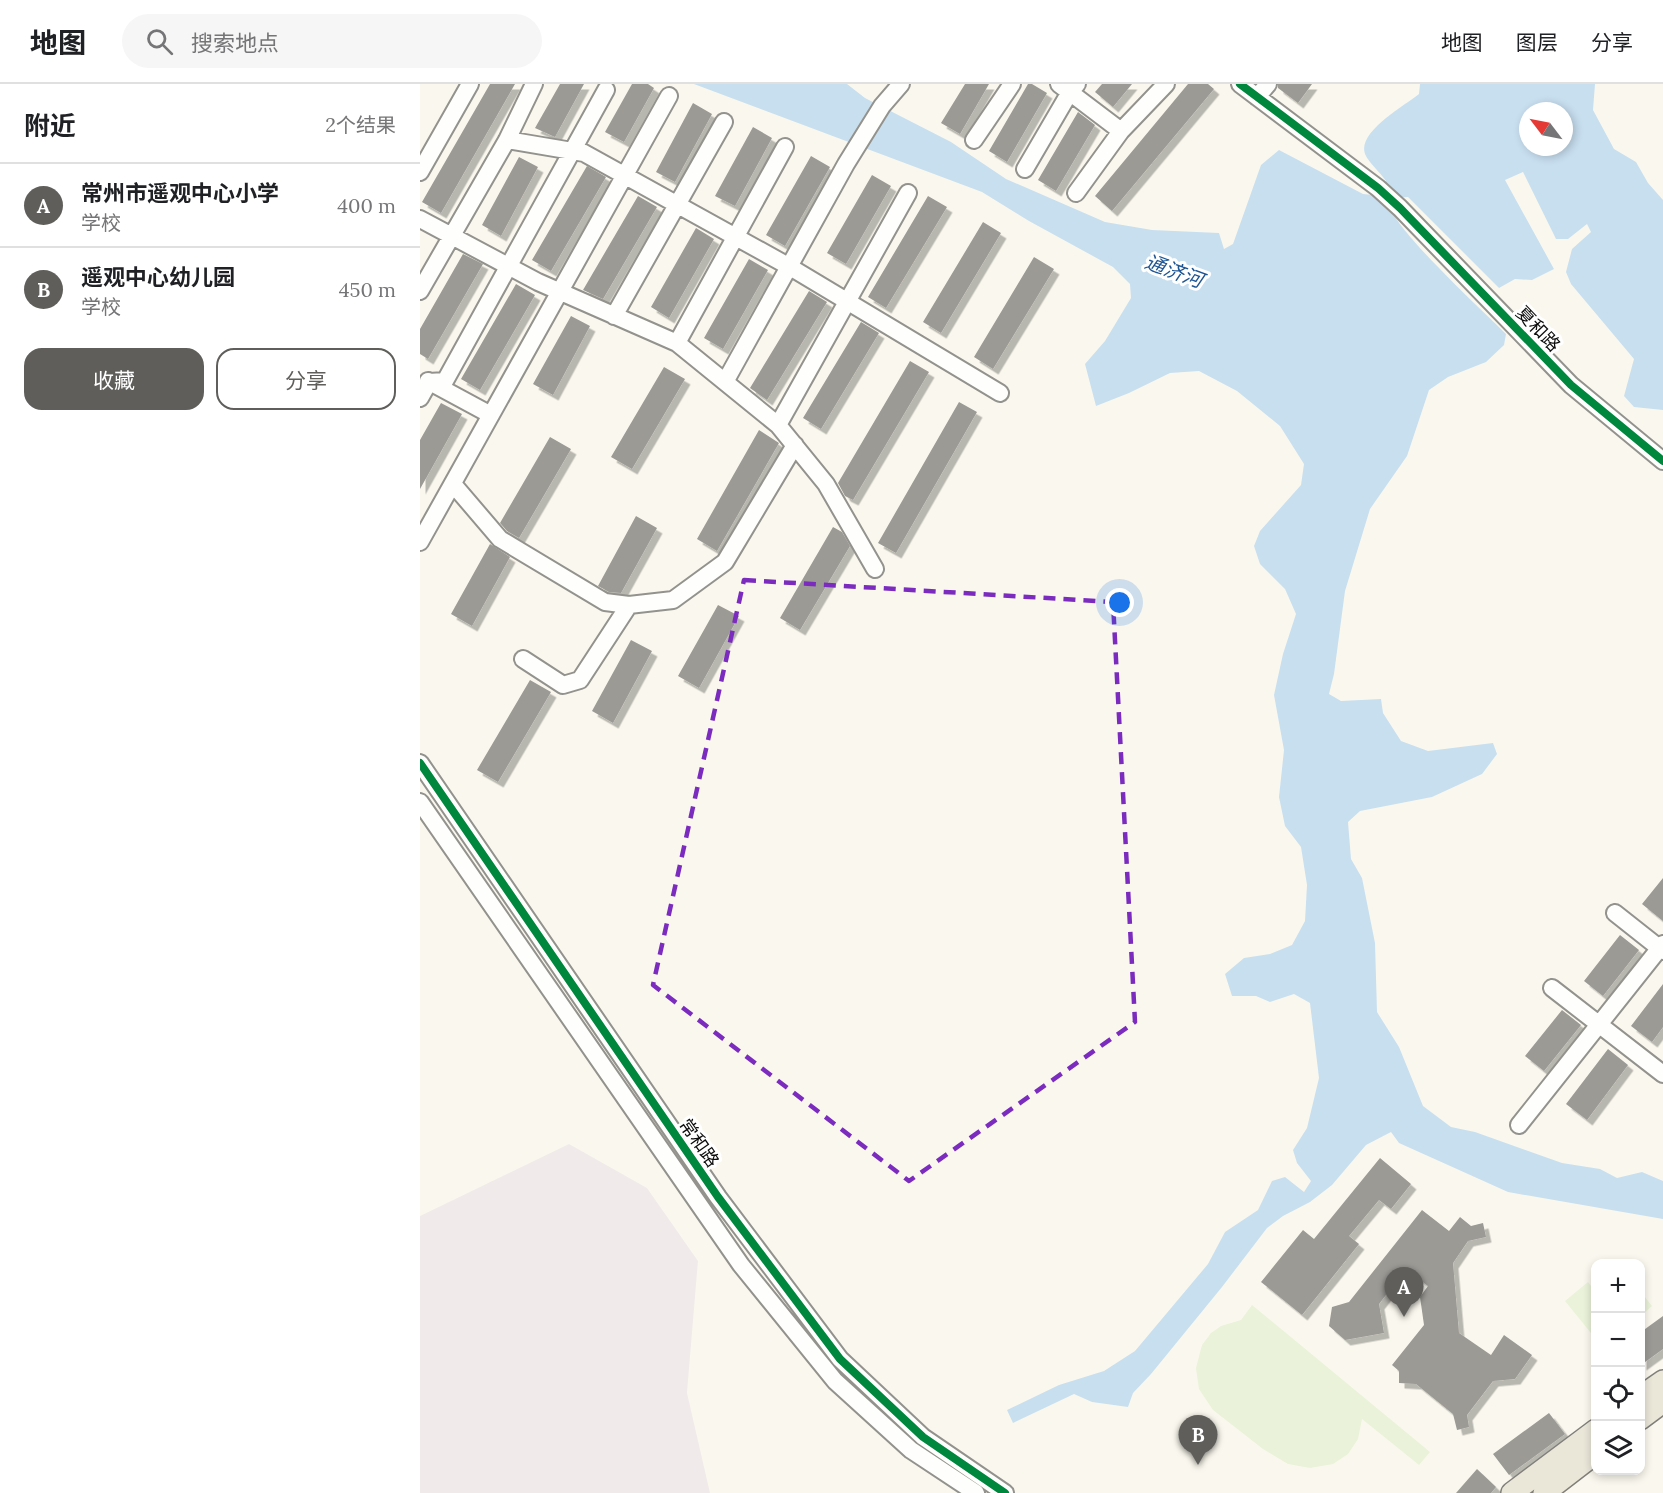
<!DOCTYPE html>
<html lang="zh">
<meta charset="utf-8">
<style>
:root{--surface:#fff;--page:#f6f6f6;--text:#202124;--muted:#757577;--line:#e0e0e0;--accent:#5f5e5a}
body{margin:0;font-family:Lora,"Noto Sans SC",serif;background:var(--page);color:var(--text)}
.controls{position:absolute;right:18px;bottom:18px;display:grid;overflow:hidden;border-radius:12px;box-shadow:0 3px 9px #0003}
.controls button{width:54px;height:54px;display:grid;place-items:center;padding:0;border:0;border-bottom:2px solid var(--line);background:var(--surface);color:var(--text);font:30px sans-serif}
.compass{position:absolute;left:1099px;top:18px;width:54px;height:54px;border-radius:50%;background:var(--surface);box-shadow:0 3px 9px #0003;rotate:302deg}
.you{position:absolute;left:700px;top:519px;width:21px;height:21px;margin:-15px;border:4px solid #fff;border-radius:50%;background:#1a73e8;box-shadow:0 0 0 9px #1a73e833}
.badge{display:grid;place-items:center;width:39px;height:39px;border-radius:50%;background:var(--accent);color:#fff;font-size:20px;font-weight:700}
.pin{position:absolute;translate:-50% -50px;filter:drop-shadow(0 2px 3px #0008)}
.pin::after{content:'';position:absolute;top:32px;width:21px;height:18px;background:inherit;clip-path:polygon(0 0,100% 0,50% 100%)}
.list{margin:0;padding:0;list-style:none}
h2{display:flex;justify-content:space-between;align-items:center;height:78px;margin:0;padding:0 24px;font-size:26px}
h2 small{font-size:20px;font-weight:400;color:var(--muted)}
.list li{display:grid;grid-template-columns:39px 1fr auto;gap:18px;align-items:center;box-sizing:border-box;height:84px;padding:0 24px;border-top:2px solid var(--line)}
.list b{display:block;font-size:22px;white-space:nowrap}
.list p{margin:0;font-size:20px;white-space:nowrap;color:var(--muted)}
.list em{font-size:20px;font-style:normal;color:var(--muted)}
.actions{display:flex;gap:12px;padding:18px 24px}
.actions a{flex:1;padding:14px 0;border:2px solid var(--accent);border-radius:18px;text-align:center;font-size:21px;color:var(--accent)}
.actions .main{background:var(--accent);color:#fff}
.icon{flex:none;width:33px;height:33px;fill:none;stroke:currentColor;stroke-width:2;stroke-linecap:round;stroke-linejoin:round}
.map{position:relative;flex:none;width:1243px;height:1409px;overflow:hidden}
header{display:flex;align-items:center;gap:36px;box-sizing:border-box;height:84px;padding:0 30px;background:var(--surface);border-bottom:2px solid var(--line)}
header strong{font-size:28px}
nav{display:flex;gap:33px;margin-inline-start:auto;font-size:21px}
.search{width:420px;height:54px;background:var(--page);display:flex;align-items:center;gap:15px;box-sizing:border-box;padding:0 21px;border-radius:33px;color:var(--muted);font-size:22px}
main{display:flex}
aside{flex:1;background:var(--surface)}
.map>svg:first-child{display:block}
</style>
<header>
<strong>地图</strong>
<div class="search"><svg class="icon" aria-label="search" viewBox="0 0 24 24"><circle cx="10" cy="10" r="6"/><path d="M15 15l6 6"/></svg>搜索地点</div>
<nav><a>地图</a><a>图层</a><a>分享</a></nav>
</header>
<main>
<aside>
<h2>附近<small>2个结果</small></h2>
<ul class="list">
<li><span class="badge">A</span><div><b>常州市遥观中心小学</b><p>学校</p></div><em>400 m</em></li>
<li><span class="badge">B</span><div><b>遥观中心幼儿园</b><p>学校</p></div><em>450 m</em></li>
</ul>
<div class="actions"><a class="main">收藏</a><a>分享</a></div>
</aside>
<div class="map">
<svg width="1243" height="1409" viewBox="0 0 1243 1409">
<defs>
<filter id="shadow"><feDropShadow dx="5.5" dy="5.5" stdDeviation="0" flood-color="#0004"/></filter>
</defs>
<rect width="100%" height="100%" fill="#faf8ee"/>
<path fill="#f1eaeb" d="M149 1060 227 1104 278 1177 267 1309 290 1409H0V1132Z"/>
<path fill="#eaf2d9" d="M1168 1198 1175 1207V1254L1145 1217Z
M1221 1208 1232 1222 1221 1232H1220Z
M832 1221 1010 1368 999 1381 942 1335 938 1355 928 1370 913 1380 890 1384 868 1380 843 1365 793 1326 779 1305 776 1284 782 1261 791 1249 801 1242 821 1236Z"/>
<path fill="#c8dff0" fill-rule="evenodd" d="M274 0H427L445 14 531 58 586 95 685 138 732 146 799 149 804 165 813 160 841 81 859 66 943 110 953 111 964 102 966 97C960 88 949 79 945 70 937 48 984 22 999 10L1000 0H1175L1173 26 1194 65 1216 78 1228 99 1243 116V326L1214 323 1204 312 1214 275 1151 200 1146 188 1152 165 1171 148 1167 140 1148 155H1136L1103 88 1085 96 1134 185 1112 196 1095 195 1079 204 988 113 975 114 970 122C974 145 1064 228 1086 250L1084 261 1066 278 1028 293 1009 306 987 372 950 425 925 507 914 590 909 610 921 617 961 615 963 629 981 657 1008 667 1073 659 1077 670 1062 690 1012 713 940 727 928 738 931 775 942 794 955 859 957 928 979 963 1003 1022 1031 1043 1055 1048 1142 1079 1180 1085 1197 1094 1222 1088 1243 1097V1135L1088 1108 979 1059 971 1048 946 1061 912 1101 890 1118 863 1132 847 1144 802 1203 731 1290 713 1309 708 1323 672 1318 654 1310 593 1339 587 1326 639 1301 684 1287 715 1267 788 1180 805 1148 838 1126 852 1097 865 1093 884 1108 891 1097 877 1079 873 1066 887 1044 899 994 890 919 874 910 850 918 836 912H812L805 890 824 874 850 870 872 861 885 837 887 801 881 763 865 742 859 713 864 666 854 611 863 570 876 530 865 505 840 480 834 462 840 447 881 401 884 380 860 342 817 307 779 287 750 289 709 309 676 322 665 280 685 257 711 214 710 200 693 183 609 137 562 108ZM1108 27H1144V63H1108Z"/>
<path fill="#9c9a95" filter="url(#shadow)" d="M70 0H95L21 129 2 118Z
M140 0H164L135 53 115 44Z
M212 0H228L234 4 204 58 185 48Z
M545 0H569L540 50 521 39Z
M608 0H612L627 9 587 78 569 67Z
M682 0H712L693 23 675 8Z
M768 0H788L794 5 692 127 675 112Z
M858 0H892L878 19 858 4Z
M273 19 292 30 255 98 236 88Z
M658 28 675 41 636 107 618 96Z
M333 43 352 54 315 122 295 112Z
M391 72 410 83 365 162 346 151Z
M99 73 118 83 81 152 62 141Z
M167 82 186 93 131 187 112 176Z
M452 91 471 102 426 180 407 169Z
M218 112 237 123 183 215 163 206Z
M508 112 527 123 466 224 448 213Z
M563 138 581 149 521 249 503 238Z
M276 144 294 155 249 234 231 223Z
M43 170 63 180 8 275 0 270V245Z
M614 173 634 185 573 285 554 273Z
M329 175 348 186 303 265 284 254Z
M96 200 115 211 60 306 41 295Z
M389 207 407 218 347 316 330 304Z
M151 232 170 242 133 311 113 300Z
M441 238 459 249 401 345 383 334Z
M490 277 509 288 433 416 425 412 418 399Z
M244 283 265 295 212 385 191 373Z
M539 318 557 328 476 469 458 459Z
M21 319 42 330 0 405V356Z
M339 346 359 359 297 467 277 455Z
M130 353 151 365 99 454 87 447 80 439Z
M216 432 237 444 201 509 189 508 178 502Z
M413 443 422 448 430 462 380 546 360 534Z
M70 460 90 473 52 542 31 530Z
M298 521 319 532 279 604 258 592Z
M211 556 232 567 193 639 172 627Z
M110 596 131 608 78 698 57 686Z
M1243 794V837L1222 820Z
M1200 851 1219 866 1183 912 1164 897Z
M1243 900V943L1232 958 1211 942Z
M1142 926 1161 941 1124 987 1105 972Z
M1188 965 1208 981 1167 1036 1146 1020Z
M960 1074 991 1100 971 1125 959 1116 929 1152 939 1160 882 1231 841 1198 883 1146 894 1155Z
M1002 1126 1029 1147 1040 1133 1051 1142 1063 1139 1066 1153 1048 1157 1033 1179 1039 1249 1071 1271 1084 1251 1112 1271 1095 1295 1073 1297 1047 1331 1049 1343 1037 1346 1033 1330 996 1300 979 1299V1287L972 1281 1004 1241 1000 1213 1008 1202 986 1185 959 1220 964 1249 925 1256 909 1242 912 1223 929 1218Z
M1243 1232V1265L1221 1281V1248Z
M1129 1329 1145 1350 1089 1391 1073 1370Z
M1057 1385 1076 1403 1071 1409H1036Z"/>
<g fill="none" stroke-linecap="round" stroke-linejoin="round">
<g stroke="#93928d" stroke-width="20">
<path id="minor" d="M639 0 701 47
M820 0 958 104 980 124 1151 301 1243 377
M837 13 848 0
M87 56 164 69 370 183 580 309
M554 56 592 0
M605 85 650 8 657 0
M0 88 50 0
M656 109 701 47 746 0
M0 135 118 198 257 259 358 341 406 400 455 485
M0 207 87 56 114 0
M194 232 304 38
M257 259 365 63
M8 297 71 331
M305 298 426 80 462 22 481 0
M0 314 9 298 25 297 186 6
M358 341 488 109
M33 400 80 455 185 518 209 521 253 516 305 478 375 361
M0 458 249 12
M103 575 143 601 160 596 209 521
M0 679 298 1113 420 1275 503 1353 585 1409
M0 718 321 1181 415 1297 491 1366 556 1409
M1195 829 1243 867
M1132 904 1243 990
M1099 1041 1243 860"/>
</g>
<g stroke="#807f7a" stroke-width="24">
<path id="major" d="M1220 1313 1243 1297
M1220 1335 1243 1318
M1092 1409 1176 1346
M1124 1409 1176 1369"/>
</g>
<use href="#minor" stroke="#fefefc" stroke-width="16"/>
<use href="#major" stroke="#eae7d9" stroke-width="21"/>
<g stroke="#fff" stroke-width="11">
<path id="cycleway" d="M820 0 958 104 980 124 1151 301 1243 377
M0 679 298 1113 420 1275 503 1353 585 1409"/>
</g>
<use href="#cycleway" stroke="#00873e" stroke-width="8"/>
</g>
<path fill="none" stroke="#7b2cbf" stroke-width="4.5" stroke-dasharray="12 8" stroke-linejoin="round" d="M324 496 693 518 715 938 489 1097 233 901Z"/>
<g text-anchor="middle" stroke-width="6" stroke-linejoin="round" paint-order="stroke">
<g font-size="18" fill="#0b0b0b" stroke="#fff">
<text transform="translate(1118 245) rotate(46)" y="6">夏和路</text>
<text transform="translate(279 1059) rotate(55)" y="6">常和路</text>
</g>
<g font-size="20" font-style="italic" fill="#1e5593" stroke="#fff">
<text transform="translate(754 187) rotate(20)" y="7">通济河</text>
</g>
</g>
</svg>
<div class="controls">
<button>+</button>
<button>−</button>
<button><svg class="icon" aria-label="locate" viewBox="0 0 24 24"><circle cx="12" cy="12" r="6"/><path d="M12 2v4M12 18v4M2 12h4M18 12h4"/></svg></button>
<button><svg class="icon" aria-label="layers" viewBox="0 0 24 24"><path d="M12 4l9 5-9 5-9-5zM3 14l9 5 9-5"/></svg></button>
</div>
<svg class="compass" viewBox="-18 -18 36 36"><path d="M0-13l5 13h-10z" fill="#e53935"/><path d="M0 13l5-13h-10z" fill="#757577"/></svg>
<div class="you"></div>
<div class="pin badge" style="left:984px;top:1233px">A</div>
<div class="pin badge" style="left:778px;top:1381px">B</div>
</div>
</main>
